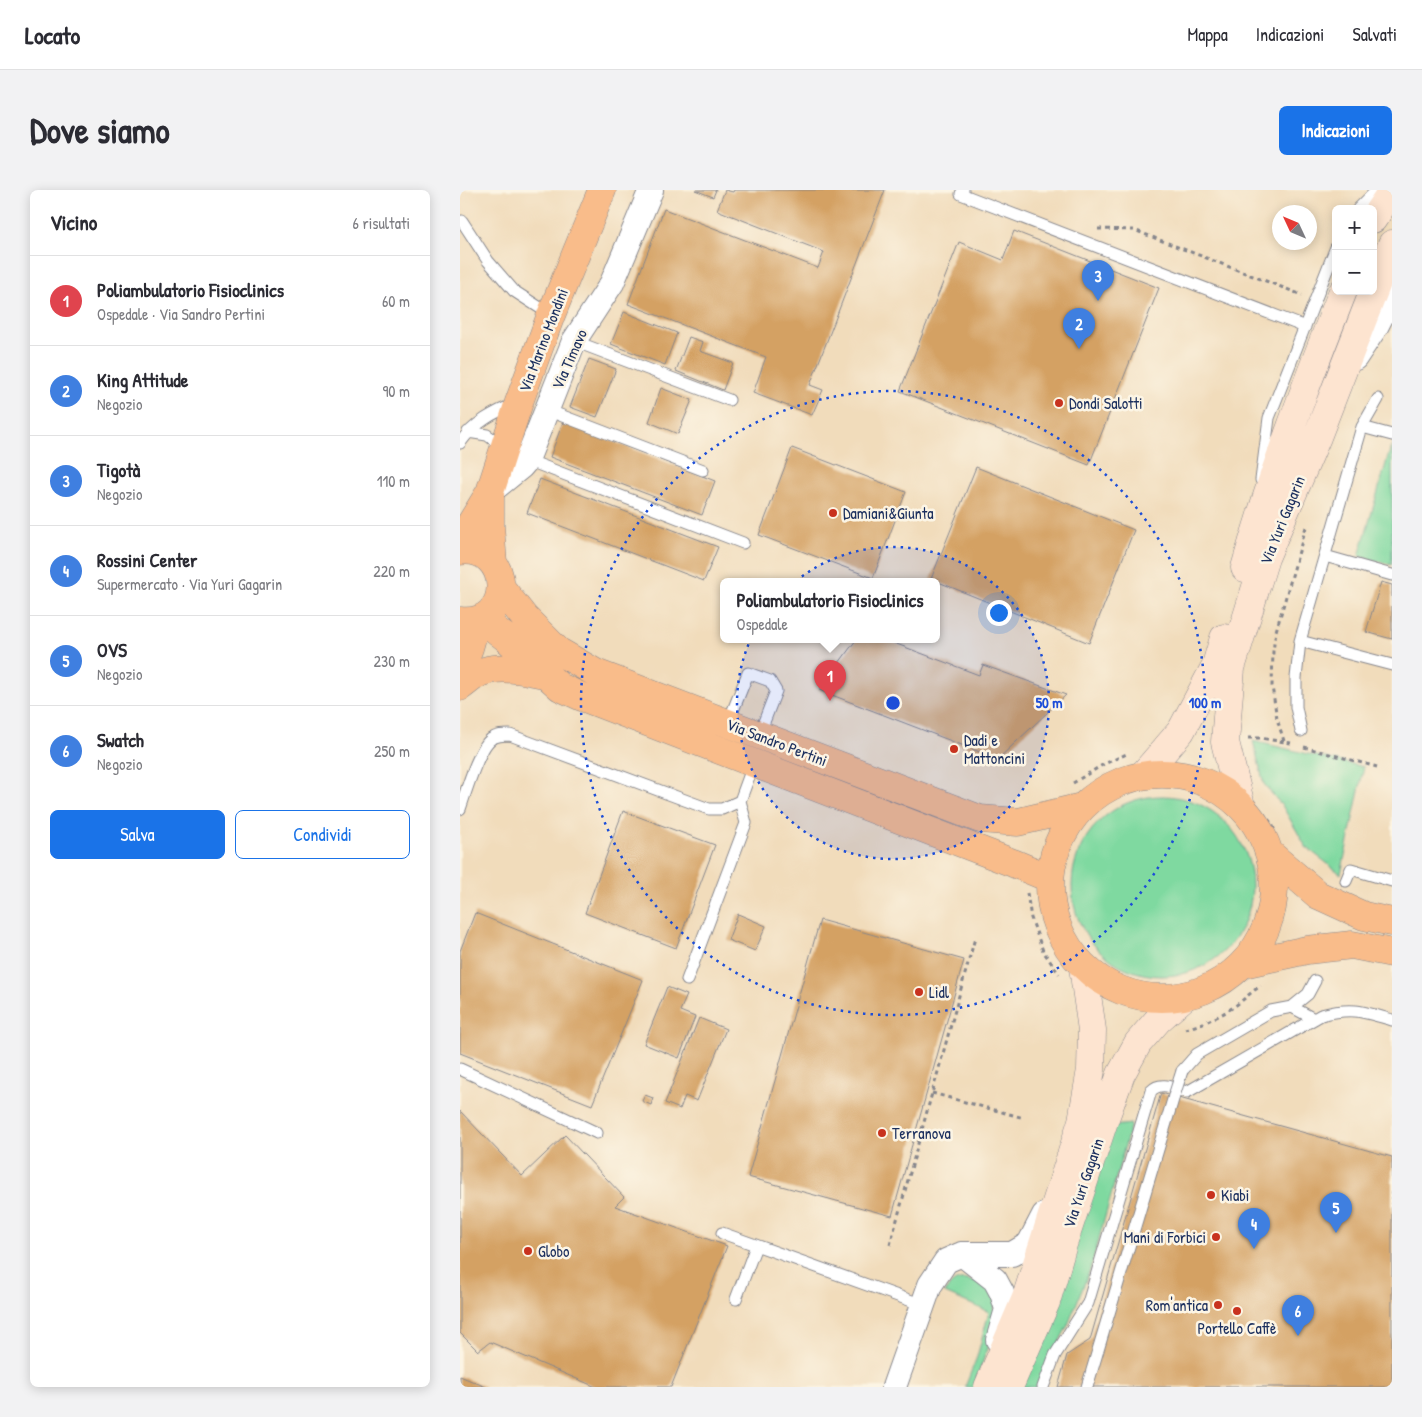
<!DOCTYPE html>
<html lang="it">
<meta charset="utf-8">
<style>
:root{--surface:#fff;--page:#f2f2f3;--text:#2b2b33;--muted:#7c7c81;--line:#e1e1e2;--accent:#1a73e8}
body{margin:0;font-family:"Patrick Hand",sans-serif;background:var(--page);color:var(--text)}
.controls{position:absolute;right:15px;top:15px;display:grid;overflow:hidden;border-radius:8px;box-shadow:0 2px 12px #0003}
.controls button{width:45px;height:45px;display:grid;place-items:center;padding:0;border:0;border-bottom:1px solid var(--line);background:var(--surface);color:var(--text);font:25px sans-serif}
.compass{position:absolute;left:812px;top:15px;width:45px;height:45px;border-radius:50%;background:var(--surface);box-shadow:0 2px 12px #0003;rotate:314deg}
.you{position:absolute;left:538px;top:422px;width:18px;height:18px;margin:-12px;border:4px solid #fff;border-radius:50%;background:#1a73e8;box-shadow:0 0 0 8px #1a73e833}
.badge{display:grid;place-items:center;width:32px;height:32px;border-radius:50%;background:var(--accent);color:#fff;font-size:16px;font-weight:700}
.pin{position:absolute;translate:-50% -41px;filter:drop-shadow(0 1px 2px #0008)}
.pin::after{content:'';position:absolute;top:26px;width:18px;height:15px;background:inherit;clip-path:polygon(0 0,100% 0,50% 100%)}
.popup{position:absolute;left:260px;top:388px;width:220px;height:65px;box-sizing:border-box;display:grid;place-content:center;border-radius:8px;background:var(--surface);filter:drop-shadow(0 1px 4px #0005);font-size:16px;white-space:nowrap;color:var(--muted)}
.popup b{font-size:19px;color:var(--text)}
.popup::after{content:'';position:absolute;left:50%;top:100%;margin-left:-10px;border:10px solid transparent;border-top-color:var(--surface)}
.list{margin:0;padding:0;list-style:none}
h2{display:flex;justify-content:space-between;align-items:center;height:65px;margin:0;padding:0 20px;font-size:21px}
h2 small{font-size:16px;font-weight:400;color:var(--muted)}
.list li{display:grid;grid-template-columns:32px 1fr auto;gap:15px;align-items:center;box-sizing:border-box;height:90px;padding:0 20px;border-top:1px solid var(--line)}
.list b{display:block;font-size:19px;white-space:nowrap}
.list p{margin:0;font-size:16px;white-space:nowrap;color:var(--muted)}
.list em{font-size:16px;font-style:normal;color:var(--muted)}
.actions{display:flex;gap:10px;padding:15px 20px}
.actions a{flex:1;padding:11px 0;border:1px solid var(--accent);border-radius:8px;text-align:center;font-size:18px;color:var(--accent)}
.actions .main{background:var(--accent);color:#fff}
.map{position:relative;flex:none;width:932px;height:1197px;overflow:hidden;border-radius:8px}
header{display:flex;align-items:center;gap:30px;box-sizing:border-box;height:70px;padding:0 25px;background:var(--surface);border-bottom:1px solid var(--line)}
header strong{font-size:24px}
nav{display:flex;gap:28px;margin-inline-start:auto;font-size:18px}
.intro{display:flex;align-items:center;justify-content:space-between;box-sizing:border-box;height:120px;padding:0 30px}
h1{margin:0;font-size:35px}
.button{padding:12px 22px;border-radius:8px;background:var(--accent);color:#fff;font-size:18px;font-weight:700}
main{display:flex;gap:30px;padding:0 30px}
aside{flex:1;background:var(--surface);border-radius:8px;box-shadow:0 2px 12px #0003}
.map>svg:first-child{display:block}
</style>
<header>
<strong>Locato</strong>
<nav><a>Mappa</a><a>Indicazioni</a><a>Salvati</a></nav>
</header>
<div class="intro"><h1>Dove siamo</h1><a class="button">Indicazioni</a></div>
<main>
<aside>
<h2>Vicino<small>6 risultati</small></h2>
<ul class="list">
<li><span class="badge" style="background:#e0444e">1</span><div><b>Poliambulatorio Fisioclinics</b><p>Ospedale · Via Sandro Pertini</p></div><em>60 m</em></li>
<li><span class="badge" style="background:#3f7fe0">2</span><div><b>King Attitude</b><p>Negozio</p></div><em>90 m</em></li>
<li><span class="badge" style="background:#3f7fe0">3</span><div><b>Tigotà</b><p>Negozio</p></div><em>110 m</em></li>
<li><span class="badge" style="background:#3f7fe0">4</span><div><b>Rossini Center</b><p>Supermercato · Via Yuri Gagarin</p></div><em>220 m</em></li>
<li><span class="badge" style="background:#3f7fe0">5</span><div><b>OVS</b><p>Negozio</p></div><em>230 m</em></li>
<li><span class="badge" style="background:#3f7fe0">6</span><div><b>Swatch</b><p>Negozio</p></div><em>250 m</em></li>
</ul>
<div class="actions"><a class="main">Salva</a><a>Condividi</a></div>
</aside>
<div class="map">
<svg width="932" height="1197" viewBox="0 0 932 1197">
<rect width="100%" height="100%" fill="#fcf5e5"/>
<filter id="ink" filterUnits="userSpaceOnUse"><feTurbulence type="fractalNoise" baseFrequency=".02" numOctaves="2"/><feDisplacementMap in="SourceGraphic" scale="10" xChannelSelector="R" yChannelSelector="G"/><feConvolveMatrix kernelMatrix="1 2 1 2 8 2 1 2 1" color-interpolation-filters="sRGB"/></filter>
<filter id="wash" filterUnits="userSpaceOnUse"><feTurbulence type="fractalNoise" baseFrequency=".0096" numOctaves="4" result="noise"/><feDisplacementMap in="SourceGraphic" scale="20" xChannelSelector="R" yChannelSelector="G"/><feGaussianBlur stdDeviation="1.12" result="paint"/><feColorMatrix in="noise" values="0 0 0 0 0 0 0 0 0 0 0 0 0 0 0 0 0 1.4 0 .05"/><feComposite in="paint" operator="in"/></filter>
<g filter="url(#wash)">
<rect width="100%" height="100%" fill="#f1dcbb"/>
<path fill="#7fd9a0" stroke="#4d847f" d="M932 253V375L899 366Z
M793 551 904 577 881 684 846 657 823 617 804 594Z
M612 696a90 90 0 1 1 180 0a90 90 0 1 1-180 0Z
M671 934 631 1077 608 1135 576 1197H558L653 936Z
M516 1086C521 1089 529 1093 531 1098 543 1120 522 1174 514 1197H505L517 1167 529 1122 485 1103C492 1090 500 1087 514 1092Z"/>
<g id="blocks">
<path fill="#d4a164" d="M235 0H256L253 7Z
M265 0 273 2 274 0H425L350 195 363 200 352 225 293 203 306 167 168 114 204 19 358 78 364 62 257 20Z
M554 41 699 98 629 275 440 201 499 52 543 70Z
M164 122 217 143 205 175 151 154Z
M229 147 243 152 240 161 273 173 263 200 216 181Z
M129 169 156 179 137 227 110 217Z
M201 198 232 210 218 244 189 232Z
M103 232 255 291 242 325 90 267Z
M332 258 446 302 413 388 299 345Z
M516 277 674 340 629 453 471 389Z
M80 289 258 357 244 391 67 323Z
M921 392 932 395V449L906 442Z
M396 450H426L519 485 523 475 606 505 538 569 359 500Z
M163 621 255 655 216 758 125 723Z
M15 723 183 790 132 915 0 863V761Z
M278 724 306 736 295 761 268 750Z
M360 730 504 770 432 1026 288 987Z
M207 797 227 805 220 821 235 827 219 868 184 854Z
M239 828 266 839 237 911 225 906 220 919 205 913Z
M701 903 932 967V1197H598L607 1165 630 1150Z
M185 905 193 908 191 915 182 911Z
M0 921 62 986 105 945 164 1007 155 1016 267 1056 211 1197H136L30 1152 18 1161 0 1143Z
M0 1186 26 1197H0Z"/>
</g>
</g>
<g filter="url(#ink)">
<use href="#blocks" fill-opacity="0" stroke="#86868c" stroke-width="1"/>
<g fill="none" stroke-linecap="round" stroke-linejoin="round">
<g stroke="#86868c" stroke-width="13">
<path id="service" d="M503 0 501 4 845 137
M898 19 917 0
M2 31 28 71 54 101 91 125
M114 151 269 210
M87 220 243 280
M902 237 932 245
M8 242 27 245 44 257
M0 253C14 233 34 222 57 213
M67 270 283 353
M801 290 809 228 876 57
M865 366 932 385
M840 451 932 475
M268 533 288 483 310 491 316 501 299 545
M841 541 836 517V488L840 451 902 237 918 209
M0 619C6 602 18 559 31 549 37 545 43 545 50 545L249 619H262L280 611
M886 691 891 679 932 691
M227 790 286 633 280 611 294 573
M832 817 854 829
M0 879 137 943
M722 881 737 864 811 821 832 817 848 804 855 791
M262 1043 463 1115
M276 1109 296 1056
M583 1197 595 1165 628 1113 691 901C701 890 715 899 727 902L861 825C892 817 902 821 932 830
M627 1197 714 906"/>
</g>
<g stroke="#86868c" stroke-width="26">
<path id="minor" d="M895 168 917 135 932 105
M30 302 61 277 67 270 114 151 152 93 191 0
M502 1064 535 1090 542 1103 547 1119 538 1150
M434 1197 470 1095 486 1071 502 1064H552L569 1054 584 1025"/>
</g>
<g stroke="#86868c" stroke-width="29">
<path id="secondary" d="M913 29 932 1
M785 378C812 283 847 192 883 101
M683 585 721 541 756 475 764 448
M781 616 765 552 771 478 805 368 857 247 932 54
M528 1197 566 1108 622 931 631 880 632 840 623 777
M549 1197 586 1112 603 1054 645 928 661 884 678 853 698 830 725 806"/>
</g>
<g stroke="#86868c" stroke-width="29">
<path id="primary" d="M30 302V336L33 373
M0 351 30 302 59 212 91 125 142 0
M0 361C52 354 56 437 0 431
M42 399 64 427 98 461 136 483 520 629 558 632 621 617
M22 429 46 448 100 497 122 507 553 673 589 688
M0 481 9 458 17 430
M0 497C6 493 13 486 20 483 37 474 66 480 84 484
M590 696a112 112 0 1 1 224 0a112 112 0 1 1-224 0Z
M809 663 858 705 904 726 932 732
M783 774 847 760 892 755 932 763"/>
</g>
<path stroke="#86868c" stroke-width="3" stroke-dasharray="4 4" stroke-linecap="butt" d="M638 39 674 40 842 105
M788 548H800L831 553
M824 551 817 529 812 496 813 461 816 441 846 337
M844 557 917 577
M613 593 644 574 669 563
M803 623 812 634 815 641
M567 703 571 728 583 761 599 784
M725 839C742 834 757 828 772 818 782 812 790 802 801 796
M472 903 564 928
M430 1055 515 748"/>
<use href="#service" stroke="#fff" stroke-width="11"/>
<use href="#minor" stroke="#fff" stroke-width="24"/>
<use href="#secondary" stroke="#fde4d0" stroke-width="28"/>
<use href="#primary" stroke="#f9bc8a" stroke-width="28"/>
<g stroke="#86868c" stroke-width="13" stroke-linecap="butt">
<path id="service-bridge" d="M714 906 722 881"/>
</g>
<use href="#service-bridge" stroke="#fff" stroke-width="11"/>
</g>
</g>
<circle cx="433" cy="513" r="156" fill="#1d4ed8" fill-opacity=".12"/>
<g fill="none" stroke="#1d4ed8" stroke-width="2.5" stroke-dasharray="2.5 5">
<circle cx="433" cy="513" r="156"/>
<circle cx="433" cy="513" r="312"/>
</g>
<g fill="#c8321e" stroke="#fcf5e5" stroke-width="2">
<circle cx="599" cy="213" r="5"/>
<circle cx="373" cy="323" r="5"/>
<circle cx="494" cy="559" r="5"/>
<circle cx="459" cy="802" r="5"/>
<circle cx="422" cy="943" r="5"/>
<circle cx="751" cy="1005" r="5"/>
<circle cx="756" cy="1047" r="5"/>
<circle cx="68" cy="1061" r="5"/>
<circle cx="758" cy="1115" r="5"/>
<circle cx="777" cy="1121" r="5"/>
</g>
<g text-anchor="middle" stroke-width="5" stroke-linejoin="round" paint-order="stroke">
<g font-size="16" fill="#1b2f5e" stroke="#fcf5e5">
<text transform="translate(83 150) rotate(-69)" y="6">Via Marino Mondini</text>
<text transform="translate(109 169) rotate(-66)" y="6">Via Timavo</text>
<text transform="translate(822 330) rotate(-68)" y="6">Via Yuri Gagarin</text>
<text transform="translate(317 552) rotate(21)" y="6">Via Sandro Pertini</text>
<text transform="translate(623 993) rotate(-71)" y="6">Via Yuri Gagarin</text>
</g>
<g font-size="16" fill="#1b2f5e" stroke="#fcf5e5" text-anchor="start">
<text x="609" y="219">Dondi Salotti</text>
<text x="383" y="329">Damiani&amp;Giunta</text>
<text x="504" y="556">Dadi e<tspan x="504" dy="18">Mattoncini</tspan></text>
<text x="469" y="808">Lidl</text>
<text x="432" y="949">Terranova</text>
<text x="761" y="1011">Kiabi</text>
<text x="746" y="1053" text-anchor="end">Mani di Forbici</text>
<text x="78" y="1067">Globo</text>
<text x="748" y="1121" text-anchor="end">Rom'antica</text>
<text x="777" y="1144" text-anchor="middle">Portello Caffè</text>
</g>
</g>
<circle cx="433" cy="513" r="8" fill="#1d4ed8" stroke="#fcf5e5" stroke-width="2.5"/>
<g font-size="15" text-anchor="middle" font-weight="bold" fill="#1d4ed8" stroke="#fcf5e5" stroke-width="5" stroke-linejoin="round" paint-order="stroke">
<text x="589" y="518">50 m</text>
<text x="745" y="518">100 m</text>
</g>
</svg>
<div class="controls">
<button>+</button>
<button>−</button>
</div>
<svg class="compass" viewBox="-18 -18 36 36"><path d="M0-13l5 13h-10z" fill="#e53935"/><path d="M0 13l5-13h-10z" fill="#7c7c81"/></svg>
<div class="you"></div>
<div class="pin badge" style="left:370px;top:511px;background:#e0444e">1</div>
<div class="popup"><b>Poliambulatorio Fisioclinics</b>Ospedale</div>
<div class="pin badge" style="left:619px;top:159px;background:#3f7fe0">2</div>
<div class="pin badge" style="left:638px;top:111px;background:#3f7fe0">3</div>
<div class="pin badge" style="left:794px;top:1059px;background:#3f7fe0">4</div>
<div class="pin badge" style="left:876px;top:1043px;background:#3f7fe0">5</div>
<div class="pin badge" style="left:838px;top:1146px;background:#3f7fe0">6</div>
</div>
</main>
